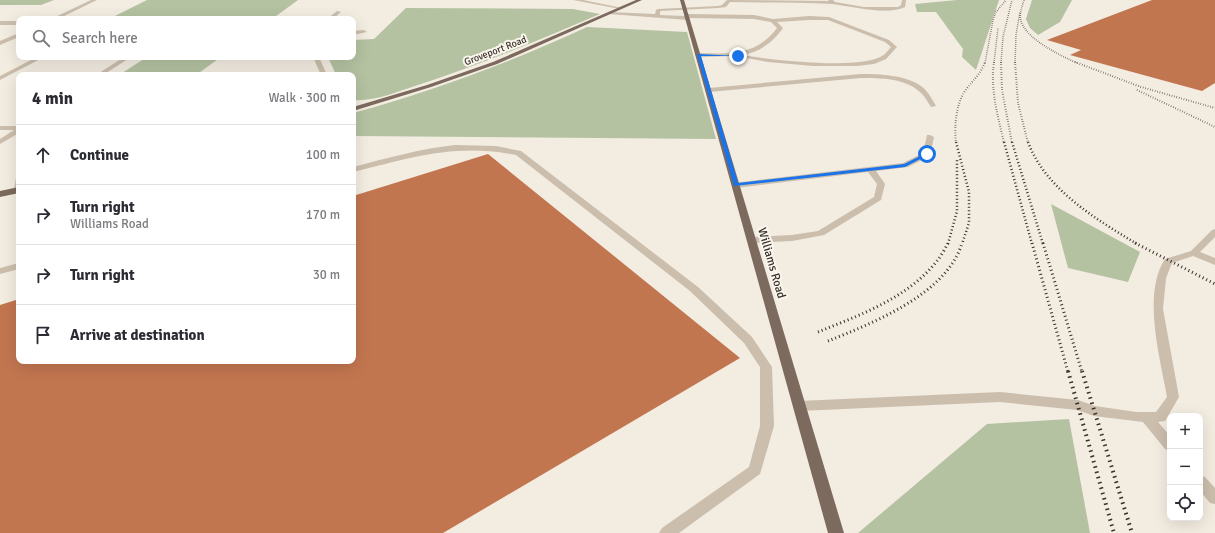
<!DOCTYPE html>
<meta charset="utf-8">
<style>
:root{--surface:#fff;--page:#f7f7f7;--text:#2b2b33;--muted:#7c7c81;--line:#e1e1e2}
body{margin:0;font-family:Signika,sans-serif;background:var(--page);color:var(--text)}
.controls{position:absolute;right:12px;bottom:12px;display:grid;overflow:hidden;border-radius:8px;box-shadow:0 4px 16px #0002}
.controls button{width:36px;height:36px;display:grid;place-items:center;padding:0;border:0;border-bottom:1px solid var(--line);background:var(--surface);color:var(--text);font:20px sans-serif}
.stop{position:absolute;width:12px;height:12px;margin:-9px;border:3px solid #1a73e8;border-radius:50%;background:#fff}
.stop.end{background:#1a73e8;border-color:#fff;box-shadow:0 1px 4px #0008}
.list{margin:0;padding:0;list-style:none}
h2{display:flex;justify-content:space-between;align-items:center;height:52px;margin:0;padding:0 16px;font-size:17px}
h2 small{font-size:13px;font-weight:400;color:var(--muted)}
.list li{display:grid;grid-template-columns:26px 1fr auto;gap:12px;align-items:center;box-sizing:border-box;height:60px;padding:0 16px;border-top:1px solid var(--line)}
.list b{display:block;font-size:15px;white-space:nowrap}
.list p{margin:0;font-size:13px;white-space:nowrap;color:var(--muted)}
.list em{font-size:13px;font-style:normal;color:var(--muted)}
.icon{flex:none;width:22px;height:22px;fill:none;stroke:currentColor;stroke-width:2;stroke-linecap:round;stroke-linejoin:round}
.map{position:relative;flex:none;width:1215px;height:533px;overflow:hidden}
.search{position:absolute;background:var(--surface);box-shadow:0 4px 16px #0002;left:16px;top:16px;width:340px;height:44px;display:flex;align-items:center;gap:10px;box-sizing:border-box;padding:0 14px;border-radius:8px;color:var(--muted);font-size:15px}
.panel{position:absolute;background:var(--surface);box-shadow:0 4px 16px #0002;left:16px;top:72px;width:340px;height:292px;border-radius:8px}
.map>svg:first-child{display:block}
</style>
<div class="map">
<svg width="1215" height="533" viewBox="0 0 1215 533">
<rect width="100%" height="100%" fill="#f3ece1"/>
<path fill="#b4c2a1" d="M0 0H54L41 5H0Z
M147 0H298L272 19H109Z
M957 0H999L976 70 962 57 963 49 936 12H917L915 4Z
M1032 0H1072L1060 22 1038 35 1030 28 1026 19Z
M406 8 573 9 600 14C539 40 478 66 415 86 396 92 373 102 353 100V75H336L328 57H353V40L374 39Z
M587 27 687 32 716 139 353 136V113C434 91 511 62 587 27Z
M147 57H221L196 75H119Z
M1051 204 1140 252 1128 282 1068 268Z
M1069 419 1090 533H858L987 424Z"/>
<path fill="#c27650" d="M1152 0H1215V83L1202 91 1070 55 1081 50 1047 40Z
M488 154 740 358 443 533H0V305L19 299V361H353V196Z"/>
<g fill="none" stroke-linecap="round" stroke-linejoin="round">
<path fill="#cbbead" fill-rule="evenodd" d="M91 0H97L58 19H51Z
M573 0H583L622 8 620 9Z
M727 0 829 1 828 0H833L835 2 864 7H898L901 5 902 0H906L905 7C887 16 851 6 832 4 798 2 764 3 730 2L726 7 718 8 660 11V15L685 16 687 14 754 15 773 19 809 16 829 17 889 40 897 47 886 59 874 64 857 66H813L768 62 735 56 698 57 695 55 698 53C731 54 756 56 777 28L771 22 754 19 690 18 688 20 609 14 607 13 609 12 655 14 656 10 658 9 718 6 722 5ZM809 20H828L885 42 891 47C888 50 886 54 882 56 861 70 770 60 743 55 761 51 772 43 783 28L777 22Z
M337 11 341 12 333 19H327Z
M0 21H19V25H0Z
M353 31 364 30 367 32 353 35Z
M19 33V37L0 45V41Z
M37 57H44L0 80V76Z
M124 57H131L103 75H96Z
M313 57H319L327 75H321Z
M861 74C880 74 905 75 921 86 928 91 932 99 936 106L931 107C928 103 926 98 922 94 907 78 881 78 861 78L709 92 706 90 709 88Z
M0 126H19V133L0 144V139L14 130H0Z
M927 135H930L934 137 930 156 908 167 876 171 885 184 881 200 824 235 792 241 752 243 747 240 752 237 792 235 818 231 874 197 877 184 868 172 736 188 732 185 733 183 903 163 923 153Z
M455 145 496 146 521 151 698 287 752 337 772 367 774 426 760 474 679 533H659L662 528 749 467 760 426V367L744 343 690 291 516 155C454 143 412 158 353 172V167C387 158 420 149 455 145Z
M16 178H19L18 193 14 190Z
M1215 229V237L1200 252 1215 258V265L1193 256 1172 263 1166 278 1163 309 1179 397 1165 421 1158 422 1170 436V451L1165 449 1143 422 1094 416 1077 410 1000 402 799 411 794 409 793 406 794 403 799 401 1000 392 1078 400 1095 406 1136 412H1156L1167 397C1160 357 1142 294 1165 259L1191 251 1212 230Z
M19 263V269L0 274V268Z
M1200 475 1205 477 1215 488V504L1210 503 1200 491Z"/>
<path fill="#7b6a5d" fill-rule="evenodd" d="M636 0H642L497 64 431 87 353 111V107L427 85 493 62Z
M680 0H684L844 533H828Z
M19 187V193L0 197V191Z"/>
<path stroke="#3a312b" stroke-width="1.5" stroke-dasharray="0.5 1.5" stroke-linecap="butt" d="M1024 0C1022 7 1019 14 1021 21 1026 39 1061 56 1077 63
M985 63 993 20 996 12 1006 0
M994 63 998 28
M1001 63 1003 37 1012 0
M1015 63 1016 35 1020 12"/>
<path stroke="#3a312b" stroke-width="2" stroke-dasharray="0.5 2" stroke-linecap="butt" d="M994 62C990 90 998 116 1004 143
M1001 62 1002 90 1012 143
M1015 62 1018 103 1028 143
M1075 62 1141 87 1215 108
M1137 90 1215 127
M956 143C954 127 956 104 965 91 972 81 981 74 985 62"/>
<path stroke="#3a312b" stroke-width="2.5" stroke-dasharray="1 2.5" stroke-linecap="butt" d="M956 142 969 192V223L962 244
M1004 142 1032 244
M1012 142 1043 244
M1028 142C1046 190 1096 219 1137 244
M948 244 957 211V158"/>
<path stroke="#3a312b" stroke-width="3" stroke-dasharray="1 3" stroke-linecap="butt" d="M1032 243 1068 372
M1043 243 1082 372
M1135 243 1215 284
M818 332C860 315 908 298 937 261 941 256 945 249 948 243
M828 341C873 323 947 294 962 243"/>
<path stroke="#3a312b" stroke-width="4" stroke-dasharray="1.5 4" stroke-linecap="butt" d="M1068 371 1114 533
M1082 371 1132 533"/>
</g>
<path fill="#1a73e8" d="M698 54 740 56H701L738 183 904 164 926 153 930 154 905 167 734 186 697 55Z"/>
<g text-anchor="middle" stroke-width="4" stroke-linejoin="round" paint-order="stroke">
<g font-size="10" fill="#3a312b" stroke="#faf6ee">
<text transform="translate(495 50) rotate(-21)" y="4">Groveport Road</text>
</g>
<g font-size="12" fill="#3a312b" stroke="#faf6ee">
<text transform="translate(772 263) rotate(74)" y="4">Williams Road</text>
</g>
</g>
</svg>
<div class="controls">
<button>+</button>
<button>−</button>
<button><svg class="icon" aria-label="locate" viewBox="0 0 24 24"><circle cx="12" cy="12" r="6"/><path d="M12 2v4M12 18v4M2 12h4M18 12h4"/></svg></button>
</div>
<div class="stop" style="left:927px;top:154px"></div>
<div class="stop end" style="left:738px;top:56px"></div>
<div class="search"><svg class="icon" aria-label="search" viewBox="0 0 24 24"><circle cx="10" cy="10" r="6"/><path d="M15 15l6 6"/></svg>Search here</div>
<section class="panel">
<h2>4 min<small>Walk · 300 m</small></h2>
<ul class="list">
<li><svg class="icon" aria-label="ahead" viewBox="0 0 24 24"><path d="M12 20V5M6 11l6-6 6 6"/></svg><div><b>Continue</b></div><em>100 m</em></li>
<li><svg class="icon" aria-label="right" viewBox="0 0 24 24"><path d="M7 20v-9h11M14 6l5 5-5 5"/></svg><div><b>Turn right</b><p>Williams Road</p></div><em>170 m</em></li>
<li><svg class="icon" aria-label="right" viewBox="0 0 24 24"><path d="M7 20v-9h11M14 6l5 5-5 5"/></svg><div><b>Turn right</b></div><em>30 m</em></li>
<li><svg class="icon" aria-label="arrive" viewBox="0 0 24 24"><path d="M6 21V4h12l-3 4 3 4H6"/></svg><div><b>Arrive at destination</b></div></li>
</ul>
</section>
</div>
